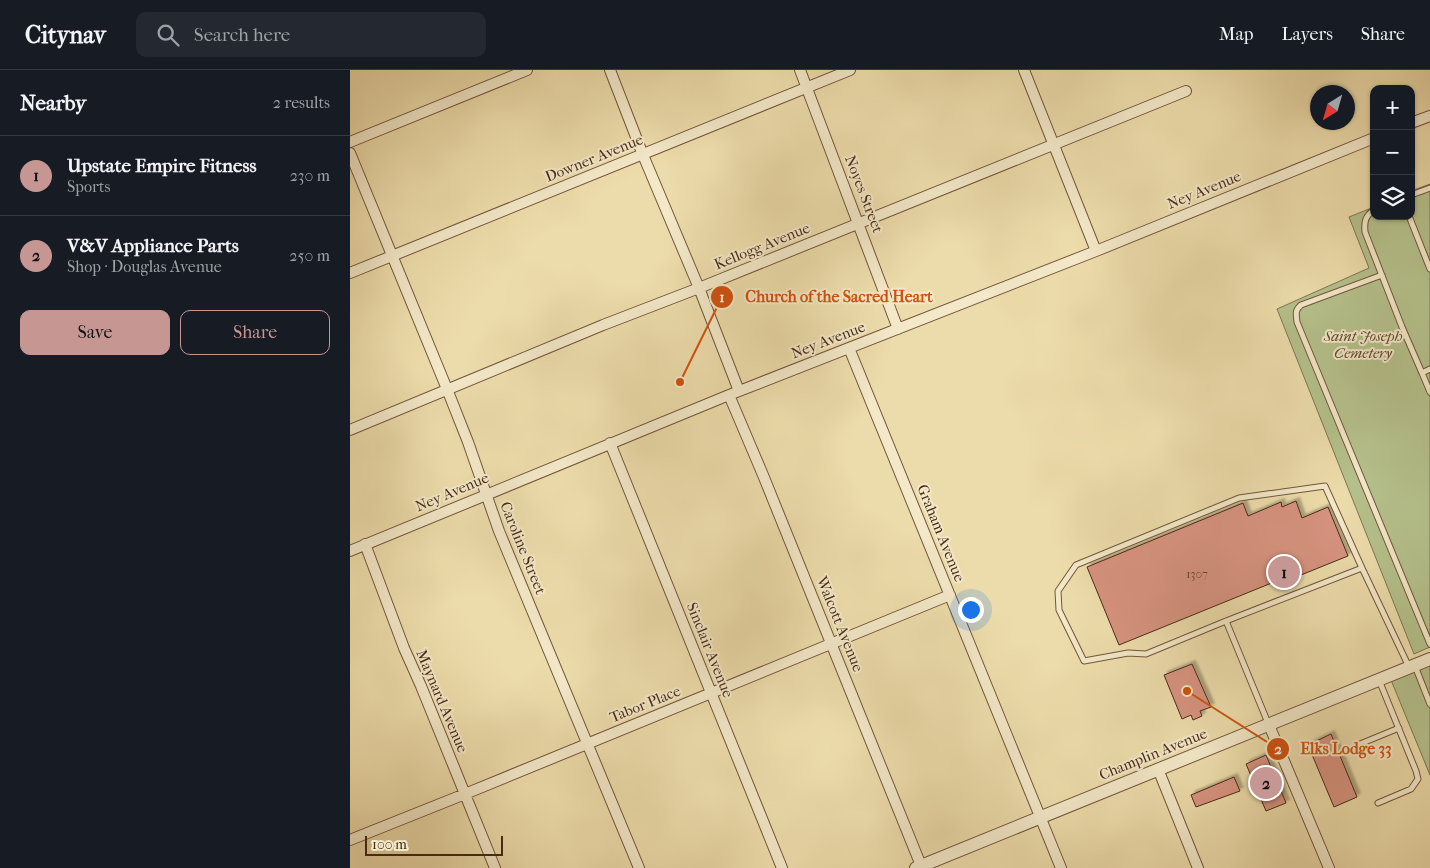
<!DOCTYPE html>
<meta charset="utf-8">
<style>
:root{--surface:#171b24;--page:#242831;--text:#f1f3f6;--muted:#9ea1a6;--line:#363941;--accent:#c59692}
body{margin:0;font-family:"IM FELL French Canon",serif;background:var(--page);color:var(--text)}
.controls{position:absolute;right:15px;top:15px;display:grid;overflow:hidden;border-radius:10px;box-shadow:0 1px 4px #0004}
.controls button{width:45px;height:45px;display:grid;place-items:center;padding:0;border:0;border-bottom:1px solid var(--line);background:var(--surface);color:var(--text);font:25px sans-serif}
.compass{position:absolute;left:960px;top:15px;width:45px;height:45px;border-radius:50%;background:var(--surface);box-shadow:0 1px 4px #0004;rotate:217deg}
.scale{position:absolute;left:15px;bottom:12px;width:138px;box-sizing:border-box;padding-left:5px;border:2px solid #482a17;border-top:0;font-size:14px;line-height:18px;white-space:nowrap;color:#482a17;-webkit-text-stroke:4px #f3e8c8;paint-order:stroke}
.you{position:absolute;left:620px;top:539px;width:18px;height:18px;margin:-12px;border:4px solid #fff;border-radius:50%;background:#1a73e8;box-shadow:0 0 0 8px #1a73e833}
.badge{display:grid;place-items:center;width:32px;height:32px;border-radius:50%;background:var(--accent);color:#111;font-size:16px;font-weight:700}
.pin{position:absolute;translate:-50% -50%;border:2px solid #fff;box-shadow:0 1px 5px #0006}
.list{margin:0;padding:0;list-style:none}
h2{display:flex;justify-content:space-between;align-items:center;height:65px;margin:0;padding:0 20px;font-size:21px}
h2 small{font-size:16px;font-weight:400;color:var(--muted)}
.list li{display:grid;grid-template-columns:32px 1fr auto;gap:15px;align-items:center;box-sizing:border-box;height:80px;padding:0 20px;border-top:1px solid var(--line)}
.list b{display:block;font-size:19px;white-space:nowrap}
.list p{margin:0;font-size:16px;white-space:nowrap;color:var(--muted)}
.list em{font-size:16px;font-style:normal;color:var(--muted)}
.actions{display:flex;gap:10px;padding:15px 20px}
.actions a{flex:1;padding:11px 0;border:1px solid var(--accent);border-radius:10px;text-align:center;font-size:18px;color:var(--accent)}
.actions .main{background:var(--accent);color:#111}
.icon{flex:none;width:28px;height:28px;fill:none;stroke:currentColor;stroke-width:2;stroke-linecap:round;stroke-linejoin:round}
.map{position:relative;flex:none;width:1080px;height:798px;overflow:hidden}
header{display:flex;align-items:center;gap:30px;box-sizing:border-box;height:70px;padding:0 25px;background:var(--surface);border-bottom:1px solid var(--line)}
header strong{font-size:24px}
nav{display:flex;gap:28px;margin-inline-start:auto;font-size:18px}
.search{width:350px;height:45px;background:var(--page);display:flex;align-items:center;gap:12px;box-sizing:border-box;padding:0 18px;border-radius:10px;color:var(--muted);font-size:19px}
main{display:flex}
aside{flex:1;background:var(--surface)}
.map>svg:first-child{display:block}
</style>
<header>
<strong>Citynav</strong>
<div class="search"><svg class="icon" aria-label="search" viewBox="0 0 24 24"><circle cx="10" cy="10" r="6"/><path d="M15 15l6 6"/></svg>Search here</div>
<nav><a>Map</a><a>Layers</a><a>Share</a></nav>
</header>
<main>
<aside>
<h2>Nearby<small>2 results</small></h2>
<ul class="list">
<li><span class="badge">1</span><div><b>Upstate Empire Fitness</b><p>Sports</p></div><em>230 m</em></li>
<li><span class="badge">2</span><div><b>V&amp;V Appliance Parts</b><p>Shop · Douglas Avenue</p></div><em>250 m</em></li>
</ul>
<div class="actions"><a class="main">Save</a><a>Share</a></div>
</aside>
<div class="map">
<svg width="1080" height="798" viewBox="0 0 1080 798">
<defs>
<filter id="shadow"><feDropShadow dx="3.5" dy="-3.5" stdDeviation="1" flood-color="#0004"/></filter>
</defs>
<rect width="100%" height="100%" fill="#eddcab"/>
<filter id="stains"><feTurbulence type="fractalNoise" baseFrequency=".004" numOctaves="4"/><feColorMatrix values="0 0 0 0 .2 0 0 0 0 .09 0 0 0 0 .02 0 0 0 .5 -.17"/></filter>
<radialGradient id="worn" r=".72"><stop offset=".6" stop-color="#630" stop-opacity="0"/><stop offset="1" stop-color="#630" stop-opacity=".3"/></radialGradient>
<path fill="#b5c18c" stroke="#7e7652" d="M1080 114V577L1064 584 927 239 1019 198 999 147 1024 137V146H1061V121Z
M1080 594V705L1041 610Z"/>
<path fill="#d79380" stroke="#482a17" filter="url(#shadow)" d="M946 431 952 448 978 437 998 486 926 515 924 512 769 575 737 497 893 433 898 446 931 432 932 437Z
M842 594 861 637 850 641 852 646 843 650 841 645 832 649 814 605Z
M981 664 1007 727 984 737 958 675Z
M916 685 936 733 916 741 896 694Z
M884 707 890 721 846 737 841 725Z"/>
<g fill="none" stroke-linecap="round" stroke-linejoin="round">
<g stroke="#71563c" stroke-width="7">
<path id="service" d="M1061 125 1080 118
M1024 140C1015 146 1014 152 1015 162L1052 257 1072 303
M1059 146 1080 199
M1032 205 951 235C945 240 946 244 947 252L1080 574
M1080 299 1072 303 1080 322
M876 551 796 584 778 583 734 591 709 540 708 521 726 495 889 428 975 416 1012 498
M1065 596 1080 634
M918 653 876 551 1012 498 1059 597
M1010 674 1049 658
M1028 733 1061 719 1068 709 1066 701 1029 610"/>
</g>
<g stroke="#71563c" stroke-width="12">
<path id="minor" d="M260 0 293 85 349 218 389 321
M450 0 548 259
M674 0 746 181
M1061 53 1080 46
M0 72 177 0
M0 83 97 319 118 372 149 461 289 798
M0 203 500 0
M499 278 711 798
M379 325 413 405 572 798
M0 360 253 255 349 218 836 21
M260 373 432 798
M15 474 54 578 71 616 145 798
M0 481 379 325 746 181 1024 68
M919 655 979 798
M808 699 848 798
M0 770 115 724 600 525"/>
</g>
<g stroke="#71563c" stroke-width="14">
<path id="tertiary" d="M566 798 1080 589"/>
</g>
<use href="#service" stroke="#f3e8c8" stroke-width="5"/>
<use href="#minor" stroke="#f3e8c8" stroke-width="10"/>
<use href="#tertiary" stroke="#f3e8c8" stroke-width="12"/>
</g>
<g text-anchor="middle" stroke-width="4" stroke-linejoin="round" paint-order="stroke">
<g font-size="12" fill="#6c4431">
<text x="847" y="508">1307</text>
</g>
<g font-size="15" fill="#482a17" stroke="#f3e8c8">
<text transform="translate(244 88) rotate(-22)" y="5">Downer Avenue</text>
<text transform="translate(854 120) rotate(-22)" y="5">Ney Avenue</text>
<text transform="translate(514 124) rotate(69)" y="5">Noyes Street</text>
<text transform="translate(412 176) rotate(-22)" y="5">Kellogg Avenue</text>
<text transform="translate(478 270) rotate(-21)" y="5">Ney Avenue</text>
<text transform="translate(102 422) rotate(-23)" y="5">Ney Avenue</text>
<text transform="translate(591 463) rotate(68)" y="5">Graham Avenue</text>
<text transform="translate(173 478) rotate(68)" y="5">Caroline Street</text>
<text transform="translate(490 554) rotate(68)" y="5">Walcott Avenue</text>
<text transform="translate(360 580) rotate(68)" y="5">Sinclair Avenue</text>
<text transform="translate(92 631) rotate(67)" y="5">Maynard Avenue</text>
<text transform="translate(295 634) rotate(-22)" y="5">Tabor Place</text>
<text transform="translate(803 684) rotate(-22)" y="5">Champlin Avenue</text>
</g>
<g font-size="15" font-style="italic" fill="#5e482e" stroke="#f3e8c8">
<text x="1013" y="271">Saint Joseph<tspan x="1013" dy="17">Cemetery</tspan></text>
</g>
</g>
<path fill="none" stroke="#d0520e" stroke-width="2" d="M330 312L372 227M837 621L928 679"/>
<g fill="#d0520e" stroke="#f3e8c8" stroke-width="2">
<circle cx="330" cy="312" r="5"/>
<circle cx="837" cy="621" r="5"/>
<circle cx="372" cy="227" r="12"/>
<circle cx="928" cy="679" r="12"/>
</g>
<g font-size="15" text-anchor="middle" font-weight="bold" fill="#fff">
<text x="372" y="232">1</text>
<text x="928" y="684">2</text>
</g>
<g font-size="16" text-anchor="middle" font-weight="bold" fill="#d0520e" stroke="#f3e8c8" stroke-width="4" stroke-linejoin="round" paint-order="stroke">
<text x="489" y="232">Church of the Sacred Heart</text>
<text x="996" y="684">Elks Lodge 33</text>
</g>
<rect width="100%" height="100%" filter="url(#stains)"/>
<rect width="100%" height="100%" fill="url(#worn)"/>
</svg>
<div class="controls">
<button>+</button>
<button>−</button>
<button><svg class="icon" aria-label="layers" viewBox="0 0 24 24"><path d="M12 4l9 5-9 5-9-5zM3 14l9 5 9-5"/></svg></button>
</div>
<svg class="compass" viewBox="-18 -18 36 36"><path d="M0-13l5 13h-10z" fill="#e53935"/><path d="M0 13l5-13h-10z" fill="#9ea1a6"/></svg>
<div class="scale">100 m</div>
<div class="you"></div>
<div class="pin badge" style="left:934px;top:502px">1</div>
<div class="pin badge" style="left:916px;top:713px">2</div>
</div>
</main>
